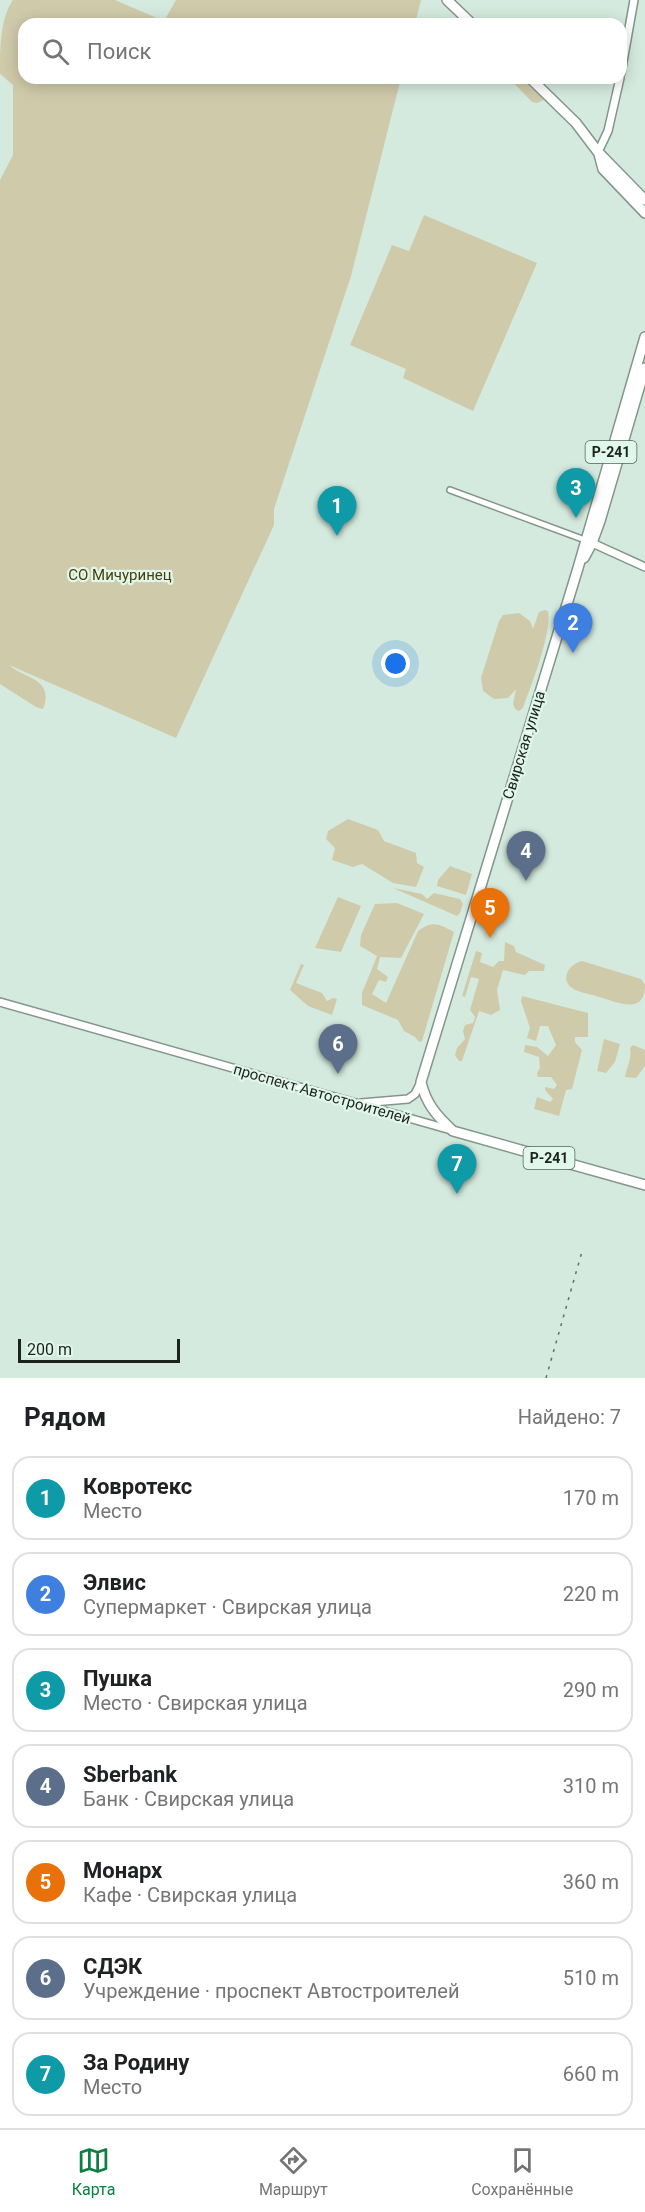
<!DOCTYPE html>
<html lang="ru">
<meta charset="utf-8">
<style>
:root{--surface:#fff;--page:#f6f6f6;--text:#202124;--muted:#757577;--line:#e0e0e0;--accent:#0b8043}
body{margin:0;font-family:Roboto,sans-serif;background:var(--page);color:var(--text)}
.scale{position:absolute;left:18px;bottom:15px;width:162px;box-sizing:border-box;padding-left:6px;border:3px solid #1c231f;border-top:0;font-size:16px;line-height:21px;white-space:nowrap;color:#1c231f;-webkit-text-stroke:4px #e2f7ec;paint-order:stroke}
.you{position:absolute;left:396px;top:664px;width:21px;height:21px;margin:-15px;border:4px solid #fff;border-radius:50%;background:#1a73e8;box-shadow:0 0 0 9px #1a73e833}
.badge{display:grid;place-items:center;width:39px;height:39px;border-radius:50%;background:var(--accent);color:#fff;font-size:20px;font-weight:700}
.pin{position:absolute;translate:-50% -50px;filter:drop-shadow(0 2px 3px #0008)}
.pin::after{content:'';position:absolute;top:32px;width:21px;height:18px;background:inherit;clip-path:polygon(0 0,100% 0,50% 100%)}
.list{margin:0;padding:0;list-style:none}
h2{display:flex;justify-content:space-between;align-items:center;height:78px;margin:0;padding:0 24px;font-size:26px}
h2 small{font-size:20px;font-weight:400;color:var(--muted)}
.list li{display:grid;grid-template-columns:39px 1fr auto;gap:18px;align-items:center;box-sizing:border-box;height:84px;margin:0 12px 12px;padding:0 12px;border:2px solid var(--line);border-radius:18px}
.list b{display:block;font-size:22px;white-space:nowrap}
.list p{margin:0;font-size:20px;white-space:nowrap;color:var(--muted)}
.list em{font-size:20px;font-style:normal;color:var(--muted)}
.icon{flex:none;width:33px;height:33px;fill:none;stroke:currentColor;stroke-width:2;stroke-linecap:round;stroke-linejoin:round}
.map{position:relative;flex:none;width:645px;height:1378px;overflow:hidden}
.search{position:absolute;background:var(--surface);box-shadow:0 3px 15px #0003;left:18px;right:18px;top:18px;height:66px;display:flex;align-items:center;gap:15px;box-sizing:border-box;padding:0 21px;border-radius:18px;color:var(--muted);font-size:22px}
.sheet{height:750px;background:var(--surface)}
nav{display:flex;justify-content:space-around;align-items:center;box-sizing:border-box;height:84px;border-top:2px solid var(--line);background:var(--surface);font-size:16px;color:var(--muted)}
nav a{display:grid;justify-items:center;gap:3px}
nav .on{color:var(--accent)}
.map>svg:first-child{display:block}
</style>
<div class="map">
<svg width="645" height="1378" viewBox="0 0 645 1378">
<rect width="100%" height="100%" fill="#d5eade"/>
<path fill="#cfcaaa" d="M13 0H115L164 21 176 0H421L415 24H24V78H401L351 276 274 509V525L176 738 9 665C24 679 55 678 43 709L36 707 0 684V180L13 155V85L0 74C0 50 0 18 13 0Z
M509 78H521L544 100 537 103 532 102Z
M424 215 537 263 473 411 403 378 406 369 350 345 392 245 409 251Z
M544 610 548 611C552 634 531 685 523 708L519 711 515 709 513 704 516 689 508 698 494 699 483 691 481 678 499 621 503 615 519 613 530 621 533 629 539 612Z
M348 819 378 830 384 841 416 853 417 863 424 867 416 887 393 883 362 864 353 867 332 860 335 848 326 839 328 831Z
M450 866 472 874 466 895 437 886 438 880Z
M393 888 422 894 427 899 434 893 460 899 463 904 460 913 457 916Z
M338 897 361 906 341 952 315 948Z
M397 903 424 914 401 958 380 957 377 969 388 977 386 982 379 980 372 994 386 1003 418 931C433 920 439 924 454 932L422 1041 419 1042 415 1037 404 1031 398 1020 362 1005V993L377 956 360 946 361 935 375 904Z
M505 942 514 946 516 952 545 965 544 971H529L525 975 503 970 497 990 500 1010 491 1015 479 1011 462 1061H459L455 1055 457 1048 465 1039 463 1031 465 1025 473 1023 475 1017 470 1010 479 979 471 977 465 997 462 996 476 951 482 953 480 962 493 967 499 961H504Z
M582 961 641 979 645 985C645 1016 617 1002 599 997 591 994 579 993 572 988 559 979 570 963 582 961Z
M301 964 304 965 296 983 322 993 327 1001 333 998 337 999 332 1015 308 1006 290 990Z
M522 996 588 1013V1037H575V1042L582 1050 572 1089 566 1090 559 1116 534 1109 537 1097 550 1102 553 1099 545 1090V1087L554 1089 557 1085 551 1077H538L537 1073 540 1068 539 1057 524 1052 525 1045 537 1047 548 1056 556 1045 548 1026H540L536 1041 527 1038 530 1028 521 1001Z
M604 1039 620 1044 615 1062 606 1073 597 1071Z
M633 1045 645 1050V1066L636 1078 625 1077C627 1066 632 1059 630 1048Z"/>
<g fill="none" stroke-linecap="round" stroke-linejoin="round">
<g stroke="#83968c" stroke-width="8">
<path id="street" d="M450 490 585 540"/>
</g>
<g stroke="#83968c" stroke-width="10">
<path id="secondary" d="M621 73 634 0
M598 152 608 131 620 78
M590 542 645 567
M0 1002 451 1130
M361 1103 408 1099 415 1094 421 1082"/>
</g>
<g stroke="#83968c" stroke-width="12">
<path id="highway" d="M447 0 472 24
M530 78 576 123 598 152 645 200
M599 154 603 169 645 213
M645 337 578 568 421 1082C426 1104 437 1116 453 1131L645 1185
M584 558 592 543 600 521 645 368"/>
</g>
<use href="#street" stroke="#fff" stroke-width="5"/>
<use href="#secondary" stroke="#fff" stroke-width="7"/>
<use href="#highway" stroke="#fff" stroke-width="9"/>
<path stroke="#626e67" stroke-width="1.5" stroke-dasharray="3 6" stroke-linecap="butt" d="M546 1378 583 1248"/>
</g>
<g text-anchor="middle" stroke-width="4.5" stroke-linejoin="round" paint-order="stroke">
<g fill="#e2f7ec" stroke="#57635c" stroke-width="1.5">
<rect x="585.5" y="441" width="51" height="22" rx="4.5"/>
<rect x="523.5" y="1147" width="51" height="22" rx="4.5"/>
</g>
<g font-size="14" font-weight="bold" fill="#1c231f">
<text x="611" y="457">Р-241</text>
<text x="549" y="1163">Р-241</text>
</g>
<g font-size="15" fill="#473e07" stroke="#e2f7ec">
<text x="120" y="580">СО Мичуринец</text>
</g>
<g font-size="15" fill="#1c231f" stroke="#e2f7ec">
<text transform="translate(524 745) rotate(-73)" y="5">Свирская улица</text>
<text transform="translate(322 1094) rotate(16)" y="5">проспект Автостроителей</text>
</g>
</g>
</svg>
<div class="scale">200 m</div>
<div class="you"></div>
<div class="pin badge" style="left:337px;top:536px;background:#0f9aa8">1</div>
<div class="pin badge" style="left:573px;top:653px;background:#3f7fe0">2</div>
<div class="pin badge" style="left:576px;top:518px;background:#0f9aa8">3</div>
<div class="pin badge" style="left:526px;top:881px;background:#5c6f8a">4</div>
<div class="pin badge" style="left:490px;top:938px;background:#e8710a">5</div>
<div class="pin badge" style="left:338px;top:1074px;background:#5c6f8a">6</div>
<div class="pin badge" style="left:457px;top:1194px;background:#0f9aa8">7</div>
<div class="search"><svg class="icon" aria-label="search" viewBox="0 0 24 24"><circle cx="10" cy="10" r="6"/><path d="M15 15l6 6"/></svg>Поиск</div>
</div>
<section class="sheet">
<h2>Рядом<small>Найдено: 7</small></h2>
<ul class="list">
<li><span class="badge" style="background:#0f9aa8">1</span><div><b>Ковротекс</b><p>Место</p></div><em>170 m</em></li>
<li><span class="badge" style="background:#3f7fe0">2</span><div><b>Элвис</b><p>Супермаркет · Свирская улица</p></div><em>220 m</em></li>
<li><span class="badge" style="background:#0f9aa8">3</span><div><b>Пушка</b><p>Место · Свирская улица</p></div><em>290 m</em></li>
<li><span class="badge" style="background:#5c6f8a">4</span><div><b>Sberbank</b><p>Банк · Свирская улица</p></div><em>310 m</em></li>
<li><span class="badge" style="background:#e8710a">5</span><div><b>Монарх</b><p>Кафе · Свирская улица</p></div><em>360 m</em></li>
<li><span class="badge" style="background:#5c6f8a">6</span><div><b>СДЭК</b><p>Учреждение · проспект Автостроителей</p></div><em>510 m</em></li>
<li><span class="badge" style="background:#0f9aa8">7</span><div><b>За Родину</b><p>Место</p></div><em>660 m</em></li>
</ul>
</section>
<nav>
<a class="on"><svg class="icon" aria-label="map" viewBox="0 0 24 24"><path d="M3 6l6-2 6 2 6-2v14l-6 2-6-2-6 2zM9 4v14M15 6v14"/></svg>Карта</a>
<a><svg class="icon" aria-label="directions" viewBox="0 0 24 24"><path d="M12 3l9 9-9 9-9-9zM9 14v-3h6M13 9l2 2-2 2"/></svg>Маршрут</a>
<a><svg class="icon" aria-label="saved" viewBox="0 0 24 24"><path d="M7 4h10v16l-5-4-5 4z"/></svg>Сохранённые</a>
</nav>
